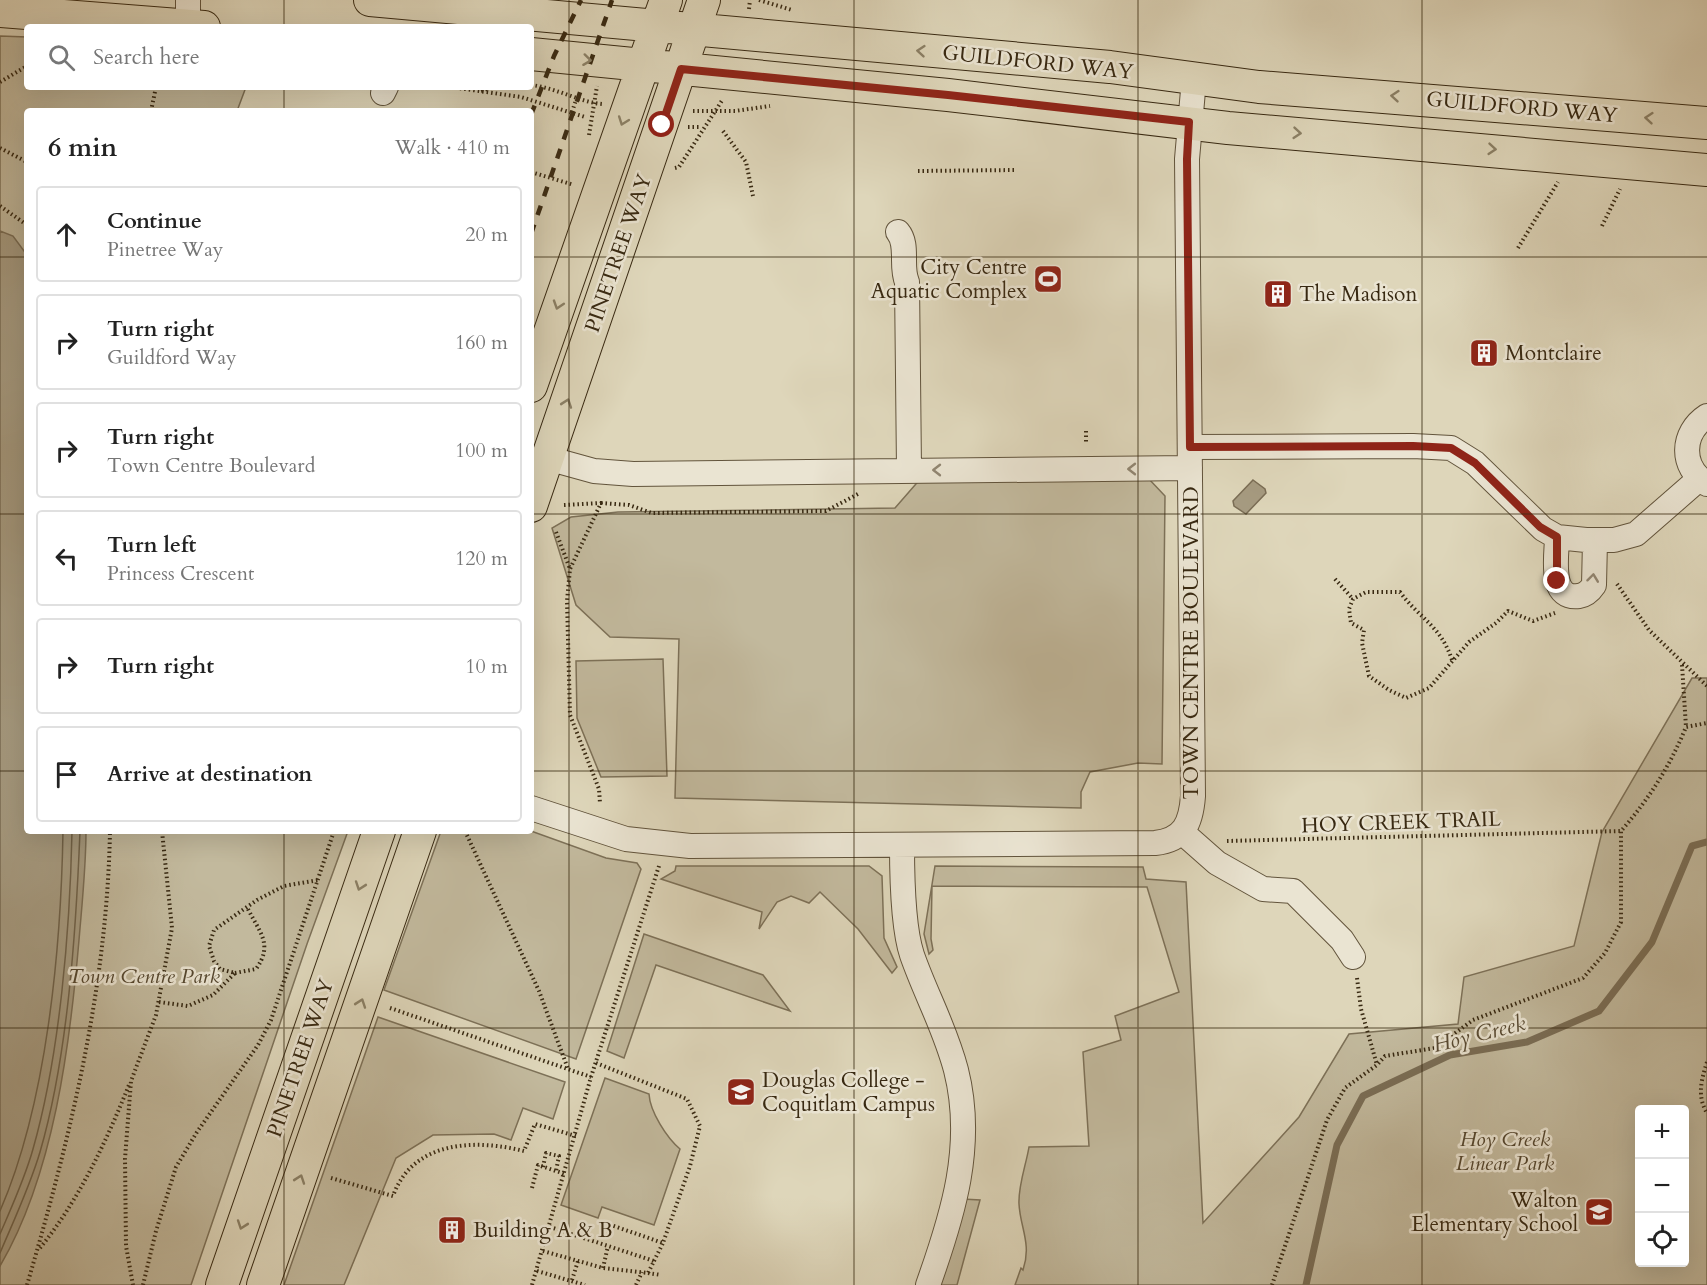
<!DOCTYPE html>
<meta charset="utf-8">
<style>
:root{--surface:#fff;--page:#f6f6f6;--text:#222;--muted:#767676;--line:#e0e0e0}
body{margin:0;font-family:Cardo,serif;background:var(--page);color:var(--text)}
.controls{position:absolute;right:18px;bottom:18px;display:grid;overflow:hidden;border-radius:6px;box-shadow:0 6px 24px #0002}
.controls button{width:54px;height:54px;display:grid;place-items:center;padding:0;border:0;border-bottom:2px solid var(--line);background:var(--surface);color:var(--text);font:30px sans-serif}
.stop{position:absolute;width:18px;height:18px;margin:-14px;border:4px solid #8f2418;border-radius:50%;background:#fff}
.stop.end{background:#8f2418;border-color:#fff;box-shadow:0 2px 6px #0008}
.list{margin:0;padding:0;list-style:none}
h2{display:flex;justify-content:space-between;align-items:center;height:78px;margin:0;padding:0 24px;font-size:26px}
h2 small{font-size:20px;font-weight:400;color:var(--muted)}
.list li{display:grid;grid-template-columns:39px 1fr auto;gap:18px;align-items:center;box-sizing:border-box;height:96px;margin:0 12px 12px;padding:0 12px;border:2px solid var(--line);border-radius:6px}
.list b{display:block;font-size:22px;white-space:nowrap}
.list p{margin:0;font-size:20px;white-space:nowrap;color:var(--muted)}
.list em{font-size:20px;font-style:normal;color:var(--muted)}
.icon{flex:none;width:33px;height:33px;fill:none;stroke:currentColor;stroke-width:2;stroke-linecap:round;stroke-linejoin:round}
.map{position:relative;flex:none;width:1707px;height:1285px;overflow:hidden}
.search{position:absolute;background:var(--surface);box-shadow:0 6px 24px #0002;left:24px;top:24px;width:510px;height:66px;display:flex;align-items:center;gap:15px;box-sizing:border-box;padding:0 21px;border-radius:6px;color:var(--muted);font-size:22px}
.panel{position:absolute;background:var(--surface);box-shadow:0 6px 24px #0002;left:24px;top:108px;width:510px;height:726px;border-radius:6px}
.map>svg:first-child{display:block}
</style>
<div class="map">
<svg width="1707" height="1285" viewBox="0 0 1707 1285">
<rect width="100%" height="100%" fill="#ded6ba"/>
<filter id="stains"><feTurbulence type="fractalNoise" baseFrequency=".00333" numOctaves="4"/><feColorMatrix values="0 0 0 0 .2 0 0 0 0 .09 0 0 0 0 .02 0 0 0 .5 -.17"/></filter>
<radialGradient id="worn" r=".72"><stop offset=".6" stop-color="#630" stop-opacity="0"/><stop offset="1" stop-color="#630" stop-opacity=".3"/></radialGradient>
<path fill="#c2b99d" stroke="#7d7158" stroke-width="1.5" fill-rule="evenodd" d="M0 36 27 37V87H246L237 111H27V831H348L307 944 191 1285H0Z
M922 477 1148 478 1165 496 1162 764 1138 763 1090 772 1081 792V808L675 798 679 639 610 637 576 605 552 528 571 517 618 512 895 508Z
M663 659 667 776 601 777 577 718 576 661Z
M1692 678H1707V1285H1015L1021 1268 1023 1270C1032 1244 1020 1227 1019 1204 1018 1186 1026 1165 1029 1147L1089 1146 1083 1052 1121 1040 1115 1016 1179 992 1147 887 932 886 931 939 933 950 929 954 924 934 935 866 1143 867 1146 879 1186 882 1203 1223 1299 1117 1349 1034 1458 1024 1464 977 1574 946 1602 832ZM1640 1110H1684V1262H1640Z
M441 831H531L606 858 637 863 641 869 576 1059 384 990Z
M676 866H869L882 876 884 938 897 967 892 973 858 929 820 892 809 903 791 896 777 902 759 929 762 912 661 879 675 871Z
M644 934 763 975 790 1011 656 965 624 1058 607 1051Z
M378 1017 565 1082 553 1119 523 1108 511 1140 494 1134 433 1135 396 1158 344 1285H284Z
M605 1078 649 1094C650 1112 667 1138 680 1149L654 1225 602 1207 598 1218 561 1205Z
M962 1199 980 1200 957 1285H933Z"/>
<path fill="#a69b81" stroke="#7a6d55" stroke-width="1.5" d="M0 231 13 236 27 255V831H86C86 867 82 904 79 940 70 1045 54 1174 0 1266Z
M1253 480 1265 489 1266 493 1246 514 1234 506 1233 501Z"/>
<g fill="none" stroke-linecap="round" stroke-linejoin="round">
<path stroke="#6f624a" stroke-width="1.5" d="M0 1211C47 1103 61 949 63 831
M0 1234C12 1206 25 1178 33 1149 60 1054 70 930 72 831
M0 1253C14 1220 30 1186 40 1152 68 1056 76 931 80 831"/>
<path stroke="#7a6d55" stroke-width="7" d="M1306 1285 1337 1145 1363 1096 1450 1055 1527 1042 1599 1011 1652 942 1692 846 1707 842"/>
<g stroke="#62543c" stroke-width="26">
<path id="minor" d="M188 26V0
M383 93 386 87
M898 232C909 245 900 266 907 282L909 470
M1707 416C1681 433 1680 467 1707 484
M1190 447 1413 446 1451 448 1475 463 1543 529 1557 537 1586 540H1614L1636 534 1699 479
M547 458 594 471 633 474 1190 468
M1557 537C1557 555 1548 600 1579 596 1586 595 1590 591 1594 585L1595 541
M531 808 626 839 690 846 1155 843C1184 840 1191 823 1193 796L1187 159 1194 79
M1183 833 1217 863 1263 889 1293 891 1342 940 1353 957
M902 845C902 875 903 928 912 955 926 995 945 1028 956 1070 975 1145 953 1215 928 1285"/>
</g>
<g stroke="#382912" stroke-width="34">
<path id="major" d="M370 0 1110 67 1259 87 1707 123
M0 11 204 27
M531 54 948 95 1228 128 1707 170
M531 386 666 0
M531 506 704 0
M222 1285 379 831
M263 1285 420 831"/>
</g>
<path stroke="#382912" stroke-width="4" stroke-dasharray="1.5 3" stroke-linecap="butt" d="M759 0 792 10
M749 9 750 0
M0 82 27 66
M531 85C557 88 579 102 602 104
M451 87 521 97 585 117
M481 91 493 87
M151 111 156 87
M693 111H735L770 106
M572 112 576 100
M688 127H699
M723 131 746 162 753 196
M589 135 597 86
M0 148 27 162
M675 168 679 167 723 99
M918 171 1017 170
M531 172 574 185
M0 206 27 225
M1602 226 1620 189
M1518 248 1558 182
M1086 431V442
M601 503 629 505 652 513 826 511 858 494
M564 505 601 503 570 569 567 601 570 715 599 789 600 803
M556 532 570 569
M1335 579 1353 599
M1617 584 1649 630 1707 686
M1452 660C1441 626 1419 618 1400 592H1366L1353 599 1349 609 1351 623 1364 630 1362 643 1369 676 1389 690 1406 698 1429 688 1469 642 1496 623 1508 611 1533 621 1555 613
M1682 665 1686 727
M465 831 539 991 568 1069
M1227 841 1621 831
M235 973 256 969C274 944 259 932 247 907
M1357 978 1361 1009 1377 1065
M159 1002 188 1006 213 995 235 973 220 969 214 961 209 946 214 930 257 900 284 886 319 880
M390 1008 591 1077
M1707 1062C1701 1081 1697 1096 1707 1113
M596 1063 687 1099 700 1126 690 1166 663 1243 611 1225
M543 1167 546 1153 559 1156 556 1171
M331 1178 393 1196C413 1140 476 1139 524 1151L535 1124 576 1136
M532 1188 538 1165 565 1174
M40 1248C79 1200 106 1142 129 1085
M543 1251 603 1268 648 1273 654 1261 550 1227
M654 1261 663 1243
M603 1268 608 1246
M537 1271 585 1285
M648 1273 661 1275
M572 1280 578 1261
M27 1285C71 1135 107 987 110 831
M133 1285 126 1246 125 1159 131 1081 156 1015 172 928 162 831
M143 1285 156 1231 176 1167 197 1132 258 1045 271 1020 334 831
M532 1285 591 1077 659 866
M636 1285 642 1272
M1272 1285 1327 1120 1345 1088 1377 1065 1385 1056 1435 1048 1473 1020 1583 978 1605 953 1621 922V831C1649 799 1670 766 1686 727L1707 723"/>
<use href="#minor" stroke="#eae4d2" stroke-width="24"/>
<use href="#major" stroke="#ded6ba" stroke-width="32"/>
<path stroke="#382912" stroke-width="4.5" stroke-dasharray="10 10" stroke-linecap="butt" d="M531 115 554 56 581 0
M531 234 612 0"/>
</g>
<defs><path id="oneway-chevron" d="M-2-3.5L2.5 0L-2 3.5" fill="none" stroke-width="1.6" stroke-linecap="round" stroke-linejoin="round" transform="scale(1.5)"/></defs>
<g stroke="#8b8066">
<use href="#oneway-chevron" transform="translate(921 51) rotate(-175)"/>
<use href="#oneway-chevron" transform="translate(587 60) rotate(7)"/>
<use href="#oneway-chevron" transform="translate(1395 96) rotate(-175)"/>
<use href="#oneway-chevron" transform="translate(1649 118) rotate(-175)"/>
<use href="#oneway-chevron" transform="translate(623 121) rotate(110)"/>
<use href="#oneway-chevron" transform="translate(1297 133) rotate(5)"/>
<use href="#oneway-chevron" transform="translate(1492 149) rotate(5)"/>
<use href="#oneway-chevron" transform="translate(558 305) rotate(108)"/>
<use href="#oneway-chevron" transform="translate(567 403) rotate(-71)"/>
<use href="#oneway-chevron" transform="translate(360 886) rotate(109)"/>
<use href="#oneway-chevron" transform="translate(361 1003) rotate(-71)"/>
<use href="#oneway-chevron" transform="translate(300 1179) rotate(-71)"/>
<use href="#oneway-chevron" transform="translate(242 1225) rotate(109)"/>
</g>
<g stroke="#918672">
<use href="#oneway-chevron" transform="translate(1132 469) rotate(180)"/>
<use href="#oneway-chevron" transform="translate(937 470) rotate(180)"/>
<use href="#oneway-chevron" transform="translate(1593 578) rotate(-83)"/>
</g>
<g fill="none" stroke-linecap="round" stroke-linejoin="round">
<path stroke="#8f2418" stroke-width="8" d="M662 125 681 69 948 95 1189 122 1187 159 1190 447 1413 446 1451 448 1475 463 1540 527 1557 537V581"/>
</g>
<path fill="none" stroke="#382912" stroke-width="1.5" stroke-opacity="0.55" d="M284 0V27M569 0V1285M854 0V1285M1138 0V1285M1422 0V1285M284 87V111M0 257H27M531 257H1707M0 514H27M531 514H1707M0 771H27M531 771H1707M284 831V1285M0 1028H1707"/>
<defs>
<g id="stadium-square" transform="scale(1.5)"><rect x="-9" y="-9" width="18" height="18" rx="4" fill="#8f2418" stroke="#eae4d2"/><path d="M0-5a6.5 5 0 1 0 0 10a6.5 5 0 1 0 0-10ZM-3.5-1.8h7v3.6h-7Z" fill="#fff"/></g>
<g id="building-square" transform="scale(1.5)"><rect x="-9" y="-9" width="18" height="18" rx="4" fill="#8f2418" stroke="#eae4d2"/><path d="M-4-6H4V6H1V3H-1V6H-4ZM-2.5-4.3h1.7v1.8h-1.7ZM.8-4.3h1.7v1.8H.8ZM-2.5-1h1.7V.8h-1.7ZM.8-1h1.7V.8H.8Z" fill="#fff"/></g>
<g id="university-square" transform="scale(1.5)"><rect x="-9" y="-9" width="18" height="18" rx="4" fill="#8f2418" stroke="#eae4d2"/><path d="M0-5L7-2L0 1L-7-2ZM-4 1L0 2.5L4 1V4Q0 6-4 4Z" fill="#fff"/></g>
<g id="school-square" transform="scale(1.5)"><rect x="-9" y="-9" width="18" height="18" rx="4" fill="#8f2418" stroke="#eae4d2"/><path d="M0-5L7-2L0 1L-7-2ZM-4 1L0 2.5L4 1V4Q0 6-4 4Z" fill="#fff"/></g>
</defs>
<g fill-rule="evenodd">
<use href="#stadium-square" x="1048" y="279"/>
<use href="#building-square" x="1278" y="294"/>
<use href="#building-square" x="1484" y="353"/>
<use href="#university-square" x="741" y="1092"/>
<use href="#school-square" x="1599" y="1212"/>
<use href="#building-square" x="452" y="1230"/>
</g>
<g text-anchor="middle" stroke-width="5" stroke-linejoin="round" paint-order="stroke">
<g font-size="21" fill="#382912" stroke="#eae4d2">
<text transform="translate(1038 62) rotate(6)" y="7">GUILDFORD WAY</text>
<text transform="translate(1522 107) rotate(5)" y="7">GUILDFORD WAY</text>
<text transform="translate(618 253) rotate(-71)" y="7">PINETREE WAY</text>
<text transform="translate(1191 643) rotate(-90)" y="7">TOWN CENTRE BOULEVARD</text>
<text transform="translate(1401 822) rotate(-2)" y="7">HOY CREEK TRAIL</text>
<text transform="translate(300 1058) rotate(-71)" y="7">PINETREE WAY</text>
</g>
<g font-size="21" fill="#382912" stroke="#eae4d2" text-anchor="start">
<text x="1027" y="274" text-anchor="end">City Centre<tspan x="1027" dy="24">Aquatic Complex</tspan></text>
<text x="1299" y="301">The Madison</text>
<text x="1505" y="360">Montclaire</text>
<text x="762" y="1087">Douglas College -<tspan x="762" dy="24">Coquitlam Campus</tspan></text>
<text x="1578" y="1207" text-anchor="end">Walton<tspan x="1578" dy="24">Elementary School</tspan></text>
<text x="473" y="1237">Building A &amp; B</text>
</g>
<g font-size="21" font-style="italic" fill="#54462e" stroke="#eae4d2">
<text x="144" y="983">Town Centre Park</text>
<text x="1505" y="1146">Hoy Creek<tspan x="1505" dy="24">Linear Park</tspan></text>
</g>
<g font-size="22" font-style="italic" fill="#594b33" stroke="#eae4d2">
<text transform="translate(1479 1033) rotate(-14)" y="8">Hoy Creek</text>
</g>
</g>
<rect width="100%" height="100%" filter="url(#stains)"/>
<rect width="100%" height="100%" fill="url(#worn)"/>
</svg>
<div class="controls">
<button>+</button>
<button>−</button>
<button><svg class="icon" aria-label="locate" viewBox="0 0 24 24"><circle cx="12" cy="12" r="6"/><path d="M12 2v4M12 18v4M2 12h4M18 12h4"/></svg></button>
</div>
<div class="stop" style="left:662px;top:125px"></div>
<div class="stop end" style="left:1557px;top:581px"></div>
<div class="search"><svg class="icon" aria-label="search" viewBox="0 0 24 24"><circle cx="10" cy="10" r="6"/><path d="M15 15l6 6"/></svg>Search here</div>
<section class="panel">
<h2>6 min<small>Walk · 410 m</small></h2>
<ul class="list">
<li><svg class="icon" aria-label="ahead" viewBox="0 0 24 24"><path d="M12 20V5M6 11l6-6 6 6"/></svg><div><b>Continue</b><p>Pinetree Way</p></div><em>20 m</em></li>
<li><svg class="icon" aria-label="right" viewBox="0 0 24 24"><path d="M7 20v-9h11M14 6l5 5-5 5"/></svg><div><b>Turn right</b><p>Guildford Way</p></div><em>160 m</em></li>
<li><svg class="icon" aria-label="right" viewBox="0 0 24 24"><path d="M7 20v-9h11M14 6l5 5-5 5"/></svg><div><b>Turn right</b><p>Town Centre Boulevard</p></div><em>100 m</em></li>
<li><svg class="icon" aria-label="left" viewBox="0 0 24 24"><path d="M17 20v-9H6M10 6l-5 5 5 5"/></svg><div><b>Turn left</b><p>Princess Crescent</p></div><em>120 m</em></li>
<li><svg class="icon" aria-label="right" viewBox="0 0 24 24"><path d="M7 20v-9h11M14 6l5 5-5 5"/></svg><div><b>Turn right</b></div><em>10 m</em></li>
<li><svg class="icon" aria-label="arrive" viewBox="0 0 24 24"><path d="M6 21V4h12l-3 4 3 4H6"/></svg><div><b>Arrive at destination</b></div></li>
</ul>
</section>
</div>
